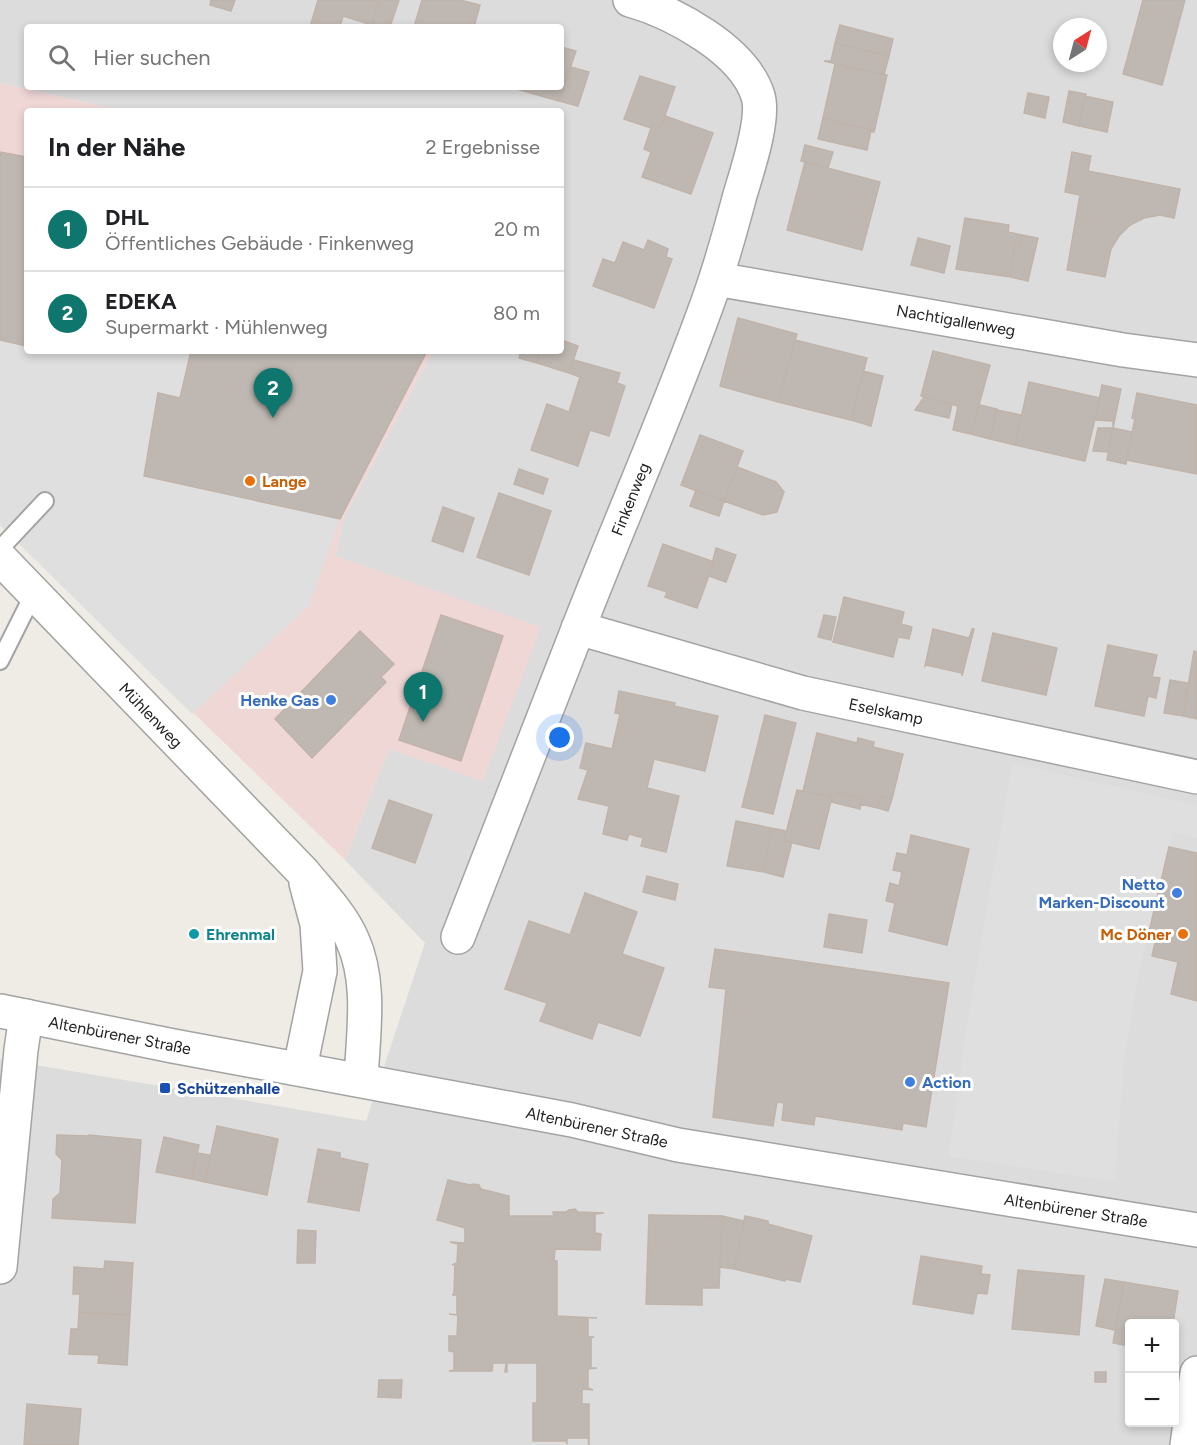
<!DOCTYPE html>
<html lang="de">
<meta charset="utf-8">
<style>
:root{--surface:#fff;--page:#f2f2f2;--text:#202124;--muted:#757577;--line:#e0e0e0;--accent:#0f766e}
body{margin:0;font-family:Figtree,sans-serif;background:var(--page);color:var(--text)}
.controls{position:absolute;right:18px;bottom:18px;display:grid;overflow:hidden;border-radius:6px;box-shadow:0 3px 9px #0003}
.controls button{width:54px;height:54px;display:grid;place-items:center;padding:0;border:0;border-bottom:2px solid var(--line);background:var(--surface);color:var(--text);font:30px sans-serif}
.compass{position:absolute;left:1053px;top:18px;width:54px;height:54px;border-radius:50%;background:var(--surface);box-shadow:0 3px 9px #0003;rotate:36deg}
.you{position:absolute;left:560px;top:738px;width:21px;height:21px;margin:-15px;border:4px solid #fff;border-radius:50%;background:#1a73e8;box-shadow:0 0 0 9px #1a73e833}
.badge{display:grid;place-items:center;width:39px;height:39px;border-radius:50%;background:var(--accent);color:#fff;font-size:20px;font-weight:700}
.pin{position:absolute;translate:-50% -50px;filter:drop-shadow(0 2px 3px #0008)}
.pin::after{content:'';position:absolute;top:32px;width:21px;height:18px;background:inherit;clip-path:polygon(0 0,100% 0,50% 100%)}
.list{margin:0;padding:0;list-style:none}
h2{display:flex;justify-content:space-between;align-items:center;height:78px;margin:0;padding:0 24px;font-size:26px}
h2 small{font-size:20px;font-weight:400;color:var(--muted)}
.list li{display:grid;grid-template-columns:39px 1fr auto;gap:18px;align-items:center;box-sizing:border-box;height:84px;padding:0 24px;border-top:2px solid var(--line)}
.list b{display:block;font-size:22px;white-space:nowrap}
.list p{margin:0;font-size:20px;white-space:nowrap;color:var(--muted)}
.list em{font-size:20px;font-style:normal;color:var(--muted)}
.icon{flex:none;width:33px;height:33px;fill:none;stroke:currentColor;stroke-width:2;stroke-linecap:round;stroke-linejoin:round}
.map{position:relative;flex:none;width:1197px;height:1445px;overflow:hidden}
.search{position:absolute;background:var(--surface);box-shadow:0 3px 9px #0003;left:24px;top:24px;width:540px;height:66px;display:flex;align-items:center;gap:15px;box-sizing:border-box;padding:0 21px;border-radius:6px;color:var(--muted);font-size:22px}
.panel{position:absolute;background:var(--surface);box-shadow:0 3px 9px #0003;left:24px;top:108px;width:540px;height:246px;border-radius:6px}
.map>svg:first-child{display:block}
</style>
<div class="map">
<svg width="1197" height="1445" viewBox="0 0 1197 1445">
<rect width="100%" height="100%" fill="#efece6"/>
<path fill="#dddcdc" fill-rule="evenodd" d="M0 0H1197V1445H0V1059L366 1121 425 943 345 860 389 749 335 556 344 518 433 351H561V111H123L0 83ZM27 27H561V87H27ZM1062 27H1098V63H1062ZM1130 1324H1174V1422H1130Z"/>
<path fill="#efd7d6" d="M0 83 123 111H27V351H433L344 518 335 556 541 627 483 781 389 749 345 860 0 525Z"/>
<path fill="#dfdfdf" d="M0 340 27 346V351H191L180 398 158 393 144 476 340 519 309 606 192 714 0 525Z
M1012 763 1197 805V838L1173 832 1139 972 1123 1070 1115 1182 949 1156 964 1043Z"/>
<path fill="#bfb8b2" stroke="#c0b3a9" stroke-width="1.5" d="M211 0H235L231 11 210 5Z
M318 0H379L372 25 343 16 340 27H310Z
M379 0H399L390 27 372 25Z
M422 0H460L480 5 474 27H414Z
M1143 0H1185L1162 85 1123 74Z
M840 25 893 39 889 56 835 43Z
M835 43 889 56 884 75 824 61H831Z
M561 47 576 51 559 101 510 87H561Z
M835 64 887 75 874 132H871V130L823 118Z
M571 67 589 72 578 106 559 101 568 69 570 70Z
M640 76 675 87 661 127 652 124 651 128 624 119Z
M1069 91 1086 94 1079 126 1063 122Z
M1028 93 1049 97 1045 118 1024 113Z
M1085 96 1113 102 1107 132 1079 126Z
M665 116 713 133 691 194 642 177 651 152 644 149 651 128 652 124 661 127Z
M823 118 871 130 867 150 818 139Z
M805 145 833 152 828 168 801 161Z
M0 152 27 157V346L0 340Z
M1072 152 1091 156 1088 171 1180 189 1174 218 1160 215 1144 218 1130 225 1119 236 1111 249 1105 277 1067 270 1080 195 1065 192Z
M805 162 880 182 862 250 787 230Z
M965 218 1009 225 1008 232 1022 235 1020 246 1015 245 1010 277 956 269Z
M1022 235 1038 238 1028 281 1010 277 1015 245 1020 246Z
M918 238 950 246 944 273 911 265Z
M648 240 668 249 666 257 672 259 654 308 593 286 603 259 615 263 623 242 644 250Z
M738 318 797 334 778 402 720 386Z
M561 340 578 346 569 373 537 363 540 351H561Z
M795 340 867 358 851 420 778 402Z
M191 351H427L340 519 144 476 158 393 180 398Z
M521 351H540L537 363 519 358Z
M933 351 990 365 971 434 953 430 958 406 921 396Z
M574 360 620 373 617 383 625 386 609 436 590 430 578 466 531 450 547 404 569 412 580 377 569 373Z
M863 371 883 376 871 426 851 420Z
M1029 382 1100 398 1085 461 1015 445Z
M1102 385 1121 389 1113 428V421L1095 420Z
M1137 393 1197 405V474L1126 460 1135 419 1132 418Z
M924 397 952 404 949 418 915 410Z
M980 405 997 409 990 439 971 434Z
M997 410 1021 415 1015 445 990 439Z
M1098 428H1113L1108 452 1093 451Z
M1113 428 1132 432 1126 464 1107 460Z
M700 435 743 451 724 501 681 485Z
M737 467 776 482 784 492 777 512 763 515 724 501Z
M519 469 548 479 543 494 514 484Z
M696 490 724 501 719 516 690 506Z
M499 493 551 511 529 575 477 557Z
M443 507 474 518 463 552 432 541Z
M663 544 714 562 697 608 665 597 667 592 648 586Z
M716 548 736 555 726 582 709 576Z
M844 597 904 612 901 624 912 627 909 639 898 637 893 657 833 642Z
M441 615 503 636 461 761 399 740Z
M824 615 836 617 831 640 818 637Z
M933 629 969 638 972 629H974L962 676V673L926 665 925 666Z
M360 631 394 664 381 677 386 682 312 758 275 719Z
M993 633 1057 648 1046 695 982 681Z
M1108 645 1157 655 1152 677 1160 678 1156 698 1148 696 1144 716 1095 706Z
M1194 651 1197 652V719L1183 716Z
M1170 680 1188 683 1183 716 1164 713Z
M619 691 675 703 674 706 718 716 705 771 654 759 647 788 679 796 666 852 641 846 643 838 629 834 627 840 603 834 609 806 578 799 588 770 580 768 586 743 612 749 620 714 615 713Z
M765 715 796 723 773 814 742 807Z
M817 733 857 743 858 738 874 742 873 747 903 754 892 799 881 796 878 808 860 804 862 798 831 791 829 796 803 791Z
M797 790 832 797 819 849 784 841Z
M831 791 862 798 860 809 831 802 832 797 829 796Z
M881 796 892 799 888 811 878 808Z
M389 800 432 815 415 863 372 848Z
M736 821 771 828 764 872 727 866Z
M771 828 787 831 784 841 792 842 783 877 764 872Z
M911 835 969 849 947 945 889 931 895 903 886 901 890 883 899 886 902 872 893 870 897 853 907 855Z
M1169 847 1197 853V1001L1171 994 1178 962 1152 956 1157 934 1149 932Z
M647 876 678 884 675 900 643 892Z
M585 893 637 912 622 954 664 968 640 1036 598 1022 592 1039 540 1021 547 1003 505 989 529 921 570 935Z
M829 914 867 920 862 953 824 947Z
M715 949 949 983 926 1127 903 1123 902 1130 815 1116 814 1125 782 1120 784 1103 777 1102 773 1126 713 1117 726 989 709 987Z
M217 1126 278 1139 267 1195 205 1182Z
M57 1135 89 1136V1135L141 1140 135 1223 52 1218 53 1199 60 1193 62 1160 56 1154Z
M164 1137 199 1145 192 1179 156 1172Z
M318 1149 340 1153V1158L368 1164 359 1211 308 1202Z
M197 1153 210 1155 205 1182 192 1179Z
M448 1180 470 1185 473 1184 479 1185 481 1189 509 1196V1216H554L553 1212H566L569 1210 575 1209 578 1212 604 1213 595 1214V1233L601 1234 600 1250 555 1249 554 1261H557V1316L597 1318H588V1337H594L591 1338V1368H597L588 1369V1388L593 1390 582 1389V1404H589V1445L588 1438H567V1444L566 1441H533V1403H537V1363H507V1372H505L506 1363H493L492 1371H449L454 1370V1352L449 1351V1336H457L458 1315 449 1314 457 1315V1295H452L454 1294 455 1264 452 1265 457 1263 458 1244 450 1242 465 1243V1228L437 1220Z
M649 1215 722 1216 719 1288H702V1305L646 1304Z
M722 1216 744 1221 734 1269 720 1267Z
M745 1216 768 1221V1224L812 1236 800 1282 785 1279V1281L734 1269Z
M298 1230 316 1231 315 1263H297Z
M921 1256 982 1266 981 1274 990 1275 987 1294 977 1293 973 1314 913 1304Z
M105 1261 133 1263 130 1315 79 1312 80 1294H73L74 1267 104 1269Z
M1018 1270 1084 1276 1079 1335 1012 1329Z
M1105 1279 1124 1282 1115 1330 1096 1326Z
M1124 1282 1178 1291 1173 1324H1130V1346L1113 1343Z
M79 1312 130 1315 127 1365 98 1363 99 1355 69 1354 71 1329H78Z
M1095 1372H1106V1382H1095Z
M379 1380H402L401 1398 378 1397Z
M27 1404 81 1409 78 1445H24Z"/>
<g fill="none" stroke-linecap="round" stroke-linejoin="round">
<g stroke="#a3a3a3" stroke-width="20">
<path id="service" d="M0 549 45 501
M0 661 34 593"/>
</g>
<g stroke="#a3a3a3" stroke-width="36">
<path id="minor" d="M716 279 1123 350 1197 360
M0 558 303 872C320 893 341 914 352 939 372 982 363 1034 361 1080
M578 628 803 693 1197 777
M458 937C498 834 538 731 578 629 620 521 667 415 706 307 720 270 730 232 740 195 747 171 765 119 758 96 744 50 673 12 630 0
M300 1068 320 971 317 924 306 883
M0 1267 21 1050 26 1016
M1187 1445 1197 1373"/>
</g>
<g stroke="#a3a3a3" stroke-width="36">
<path id="tertiary" d="M0 1011 173 1046 572 1120 678 1145 1197 1230"/>
</g>
<use href="#service" stroke="#fff" stroke-width="16"/>
<use href="#minor" stroke="#fff" stroke-width="33"/>
<use href="#tertiary" stroke="#fff" stroke-width="33"/>
</g>
<g fill="#e8710a" stroke="#fff" stroke-width="2">
<circle cx="250" cy="481" r="6"/>
<circle cx="1183" cy="934" r="6"/>
</g>
<g fill="#3f7fe0" stroke="#fff" stroke-width="2">
<circle cx="331" cy="700" r="6"/>
<circle cx="1177" cy="893" r="6"/>
<circle cx="910" cy="1082" r="6"/>
</g>
<circle fill="#0f9aa8" stroke="#fff" stroke-width="2" cx="194" cy="934" r="6"/>
<rect fill="#1a4fb4" stroke="#fff" stroke-width="2" x="159" y="1082" width="12" height="12" rx="3"/>
<g text-anchor="middle" stroke-width="6" stroke-linejoin="round" paint-order="stroke">
<g font-size="16" fill="#1f1f1f" stroke="#fff">
<text transform="translate(956 320) rotate(10)" y="6">Nachtigallenweg</text>
<text transform="translate(630 499) rotate(-68)" y="6">Finkenweg</text>
<text transform="translate(886 711) rotate(12)" y="6">Eselskamp</text>
<text transform="translate(151 715) rotate(46)" y="6">Mühlenweg</text>
<text transform="translate(120 1035) rotate(11)" y="6">Altenbürener Straße</text>
<text transform="translate(597 1127) rotate(12)" y="6">Altenbürener Straße</text>
<text transform="translate(1076 1210) rotate(9)" y="6">Altenbürener Straße</text>
</g>
<g font-size="16" font-weight="bold" fill="#c56008" stroke="#fff" text-anchor="start">
<text x="262" y="487">Lange</text>
<text x="1171" y="940" text-anchor="end">Mc Döner</text>
</g>
<g font-size="16" font-weight="bold" fill="#366cbe" stroke="#fff" text-anchor="end">
<text x="319" y="706">Henke Gas</text>
<text x="1165" y="890">Netto<tspan x="1165" dy="18">Marken-Discount</tspan></text>
<text x="922" y="1088" text-anchor="start">Action</text>
</g>
<g font-size="16" font-weight="bold" fill="#0d838f" stroke="#fff" text-anchor="start">
<text x="206" y="940">Ehrenmal</text>
</g>
<g font-size="16" font-weight="bold" fill="#164399" stroke="#fff" text-anchor="start">
<text x="177" y="1094">Schützenhalle</text>
</g>
</g>
</svg>
<div class="controls">
<button>+</button>
<button>−</button>
</div>
<svg class="compass" viewBox="-18 -18 36 36"><path d="M0-13l5 13h-10z" fill="#e53935"/><path d="M0 13l5-13h-10z" fill="#757577"/></svg>
<div class="you"></div>
<div class="pin badge" style="left:423px;top:722px">1</div>
<div class="pin badge" style="left:273px;top:418px">2</div>
<div class="search"><svg class="icon" aria-label="search" viewBox="0 0 24 24"><circle cx="10" cy="10" r="6"/><path d="M15 15l6 6"/></svg>Hier suchen</div>
<section class="panel">
<h2>In der Nähe<small>2 Ergebnisse</small></h2>
<ul class="list">
<li><span class="badge">1</span><div><b>DHL</b><p>Öffentliches Gebäude · Finkenweg</p></div><em>20 m</em></li>
<li><span class="badge">2</span><div><b>EDEKA</b><p>Supermarkt · Mühlenweg</p></div><em>80 m</em></li>
</ul>
</section>
</div>
